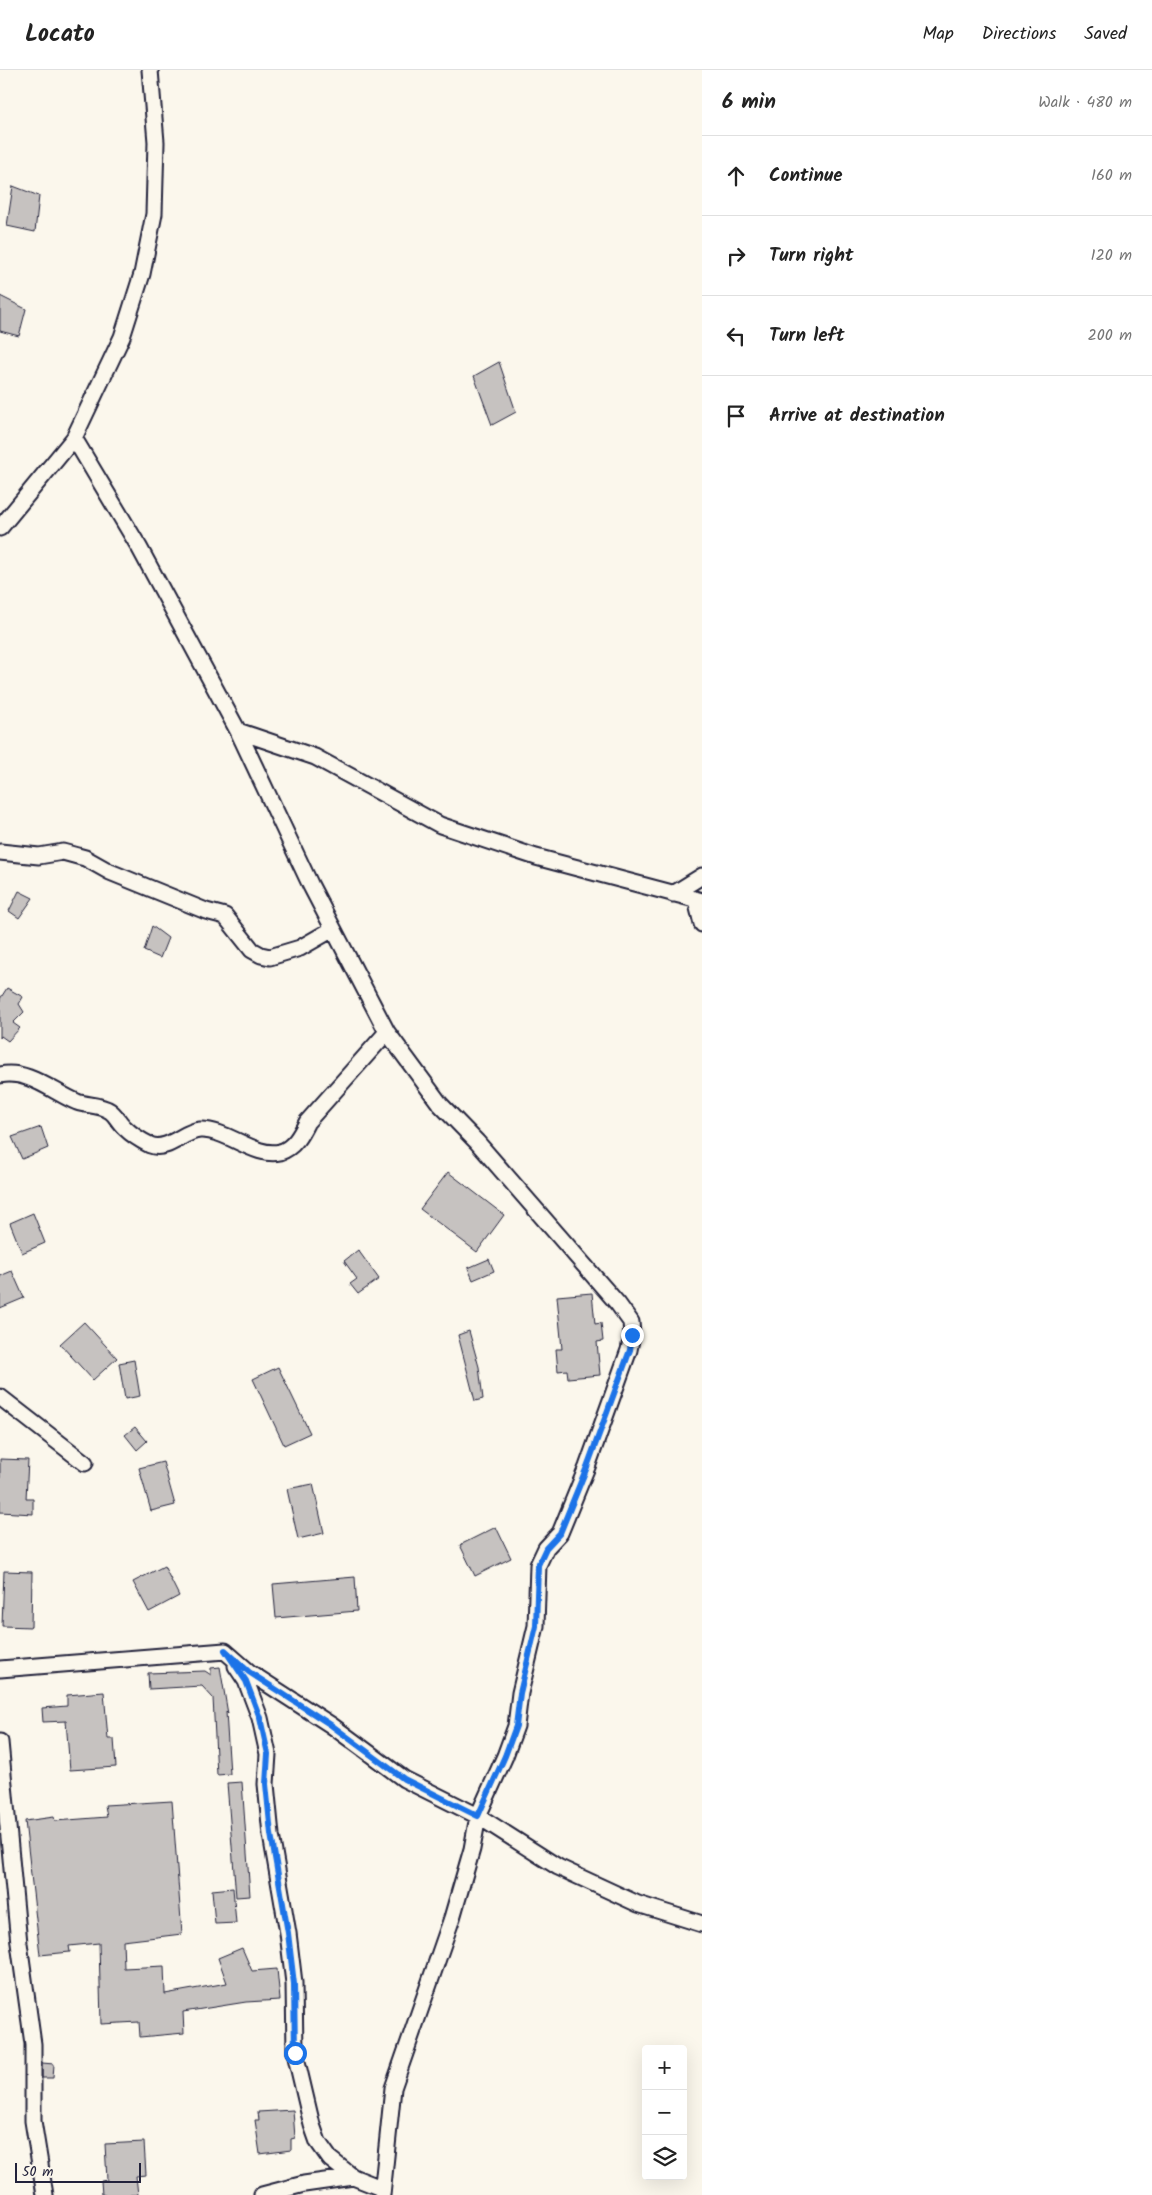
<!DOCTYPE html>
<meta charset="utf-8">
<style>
:root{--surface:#fff;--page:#f6f6f6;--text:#222;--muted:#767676;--line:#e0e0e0}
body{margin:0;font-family:Kalam,sans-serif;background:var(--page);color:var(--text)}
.controls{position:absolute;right:15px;bottom:15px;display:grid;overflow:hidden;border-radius:5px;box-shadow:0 5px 20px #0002}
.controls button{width:45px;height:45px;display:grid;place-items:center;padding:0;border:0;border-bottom:1px solid var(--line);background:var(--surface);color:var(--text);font:25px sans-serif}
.scale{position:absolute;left:15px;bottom:12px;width:126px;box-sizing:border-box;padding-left:5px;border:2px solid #22223b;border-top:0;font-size:14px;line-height:18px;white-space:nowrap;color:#22223b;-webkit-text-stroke:4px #fbf7ec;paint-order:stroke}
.stop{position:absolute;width:15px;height:15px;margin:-11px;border:4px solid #1a73e8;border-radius:50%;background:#fff}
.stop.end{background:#1a73e8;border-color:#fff;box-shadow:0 1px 5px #0008}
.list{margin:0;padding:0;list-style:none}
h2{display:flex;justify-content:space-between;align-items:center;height:65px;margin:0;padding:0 20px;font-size:21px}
h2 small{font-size:16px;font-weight:400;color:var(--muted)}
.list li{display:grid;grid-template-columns:32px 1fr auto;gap:15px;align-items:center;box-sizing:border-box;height:80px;padding:0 20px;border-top:1px solid var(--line)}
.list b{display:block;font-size:19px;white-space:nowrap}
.list em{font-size:16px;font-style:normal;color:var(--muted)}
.icon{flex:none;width:28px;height:28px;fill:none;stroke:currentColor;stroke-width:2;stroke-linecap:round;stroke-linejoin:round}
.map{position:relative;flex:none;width:702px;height:2125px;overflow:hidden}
header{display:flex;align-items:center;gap:30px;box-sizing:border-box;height:70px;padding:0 25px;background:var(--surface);border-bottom:1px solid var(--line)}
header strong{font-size:24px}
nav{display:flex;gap:28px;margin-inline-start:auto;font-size:18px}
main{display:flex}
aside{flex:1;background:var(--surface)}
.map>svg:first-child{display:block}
</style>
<header>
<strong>Locato</strong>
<nav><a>Map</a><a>Directions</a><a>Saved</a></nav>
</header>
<main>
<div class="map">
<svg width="702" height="2125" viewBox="0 0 702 2125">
<rect width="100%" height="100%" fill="#fbf7ec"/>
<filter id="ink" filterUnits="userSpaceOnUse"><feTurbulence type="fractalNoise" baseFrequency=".02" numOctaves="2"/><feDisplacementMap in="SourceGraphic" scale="10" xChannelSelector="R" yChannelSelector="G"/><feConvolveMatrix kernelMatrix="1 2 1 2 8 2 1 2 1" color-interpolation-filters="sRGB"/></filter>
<g filter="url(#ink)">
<path fill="#c6c2c0" stroke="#22223b" d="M13 116 39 126 35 162 7 156Z
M0 226 26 239 19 266 0 261Z
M499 292 516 342 492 355 474 306Z
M19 821 33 828 19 848 9 841Z
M152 856 168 868 160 888 144 881Z
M7 918 23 927 19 934 24 942 13 953 20 958 8 971 1 966 0 968V929Z
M41 1057 48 1078 22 1089 12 1067Z
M448 1102 504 1145 477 1182 420 1139Z
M33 1143 45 1173 22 1183 10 1153Z
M358 1180 379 1209 358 1224 350 1214 357 1209 344 1191Z
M489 1189 494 1201 473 1210 468 1198Z
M12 1201 24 1228 0 1238V1206Z
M592 1223 595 1254 601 1253 603 1271 597 1272 600 1305 568 1308 567 1300 558 1301 556 1279H562L557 1226Z
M84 1252 117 1288 93 1310 60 1274Z
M469 1261 479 1297 483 1329 475 1331 458 1265Z
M134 1290 140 1326 125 1329 119 1293Z
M278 1297 310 1363 284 1375 253 1309Z
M135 1357 147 1371 137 1380 125 1365Z
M0 1389 28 1390 26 1429H33V1444L0 1442Z
M163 1392 175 1435 151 1441 139 1398Z
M313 1414 324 1463 298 1469 287 1419Z
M496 1457 511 1488 475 1506 460 1475Z
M164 1496 179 1526 149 1542 133 1512Z
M4 1501 32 1502 31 1557 2 1556Z
M355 1507 357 1541 276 1548 273 1514Z
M220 1597 228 1644 226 1642 230 1704 217 1705 213 1628 202 1616 149 1619 148 1603 205 1601 211 1605V1598Z
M104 1622 108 1669H114L116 1697 70 1700 66 1651 43 1652 42 1638 67 1636V1625Z
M242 1712 250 1826 236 1827 227 1713Z
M172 1731 182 1864 123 1871 124 1898 164 1896 165 1924 227 1913 218 1888 242 1878 252 1901 277 1899 280 1930 246 1932 183 1942 184 1963 140 1967 139 1952 101 1954 99 1873 69 1876 70 1882 40 1885 25 1751 54 1747 55 1751 107 1747 105 1735Z
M233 1818 236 1853 215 1854 212 1820Z
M42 1993 54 1994 53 2008H42Z
M293 2040 295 2068 291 2069V2080L260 2084 255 2050H259L258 2042Z
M144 2072 146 2105 136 2106 138 2125H102L101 2111 107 2110 105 2074Z"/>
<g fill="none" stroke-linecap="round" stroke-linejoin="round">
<g stroke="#22223b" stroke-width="19">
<path id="minor" d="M74 368 139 477 238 661 311 816 387 962 440 1034 477 1072 618 1234 631 1252 632 1265 629 1280 587 1397 560 1463 546 1478 538 1495 536 1556 520 1623 516 1656 505 1686 478 1746 472 1779 452 1848 393 2018 382 2125
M0 458 74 368 122 267 142 204 154 144 156 72 150 0
M238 661 315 687 440 755 536 787 702 831
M0 782 39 786 63 782 85 788 110 802 206 841 225 846 252 880 261 885 270 887 300 878 333 859
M673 824 702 806
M696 830 702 854
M0 1005C28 999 53 1022 77 1032 88 1036 99 1034 110 1041 116 1045 119 1053 125 1058 131 1064 142 1071 150 1075 168 1082 183 1061 200 1060 227 1059 255 1088 280 1082 294 1078 301 1064 307 1052L387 962
M0 1327 85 1393
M236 1596 246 1611 260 1648 268 1684 266 1714 271 1765 288 1863 294 1913 295 1983 312 2055 318 2072 330 2089 353 2107 381 2118
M0 1599 225 1581 249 1602 331 1655 404 1709 478 1746 558 1797 638 1834 702 1854
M0 1672 19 1873 33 1974V2051L45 2125
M262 2125 304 2114 353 2107"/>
</g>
<use href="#minor" stroke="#fbf7ec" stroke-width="15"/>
</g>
</g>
<g fill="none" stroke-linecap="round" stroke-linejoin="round" filter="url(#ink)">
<path stroke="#1a73e8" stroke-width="6" d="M295 1983 294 1914 288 1863 271 1764 266 1714 268 1684 260 1648 246 1611 225 1580 249 1602 331 1655 404 1709 478 1746 505 1686 516 1656 520 1623 536 1556 538 1495 546 1478 560 1463 587 1397 630 1280 632 1265"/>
</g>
</svg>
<div class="controls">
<button>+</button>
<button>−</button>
<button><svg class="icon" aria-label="layers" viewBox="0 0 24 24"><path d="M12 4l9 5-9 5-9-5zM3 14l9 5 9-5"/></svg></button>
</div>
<div class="scale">50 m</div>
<div class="stop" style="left:295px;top:1983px"></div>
<div class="stop end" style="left:632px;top:1265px"></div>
</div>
<aside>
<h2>6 min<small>Walk · 480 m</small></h2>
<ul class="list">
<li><svg class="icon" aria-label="ahead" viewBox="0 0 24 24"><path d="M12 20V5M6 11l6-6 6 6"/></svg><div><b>Continue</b></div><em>160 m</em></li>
<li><svg class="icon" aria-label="right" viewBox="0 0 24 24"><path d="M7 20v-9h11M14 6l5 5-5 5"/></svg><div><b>Turn right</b></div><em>120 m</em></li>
<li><svg class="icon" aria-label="left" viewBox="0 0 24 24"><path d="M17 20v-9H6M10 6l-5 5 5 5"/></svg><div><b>Turn left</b></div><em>200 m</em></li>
<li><svg class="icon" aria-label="arrive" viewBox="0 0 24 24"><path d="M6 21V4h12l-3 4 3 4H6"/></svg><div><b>Arrive at destination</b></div></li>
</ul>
</aside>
</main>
